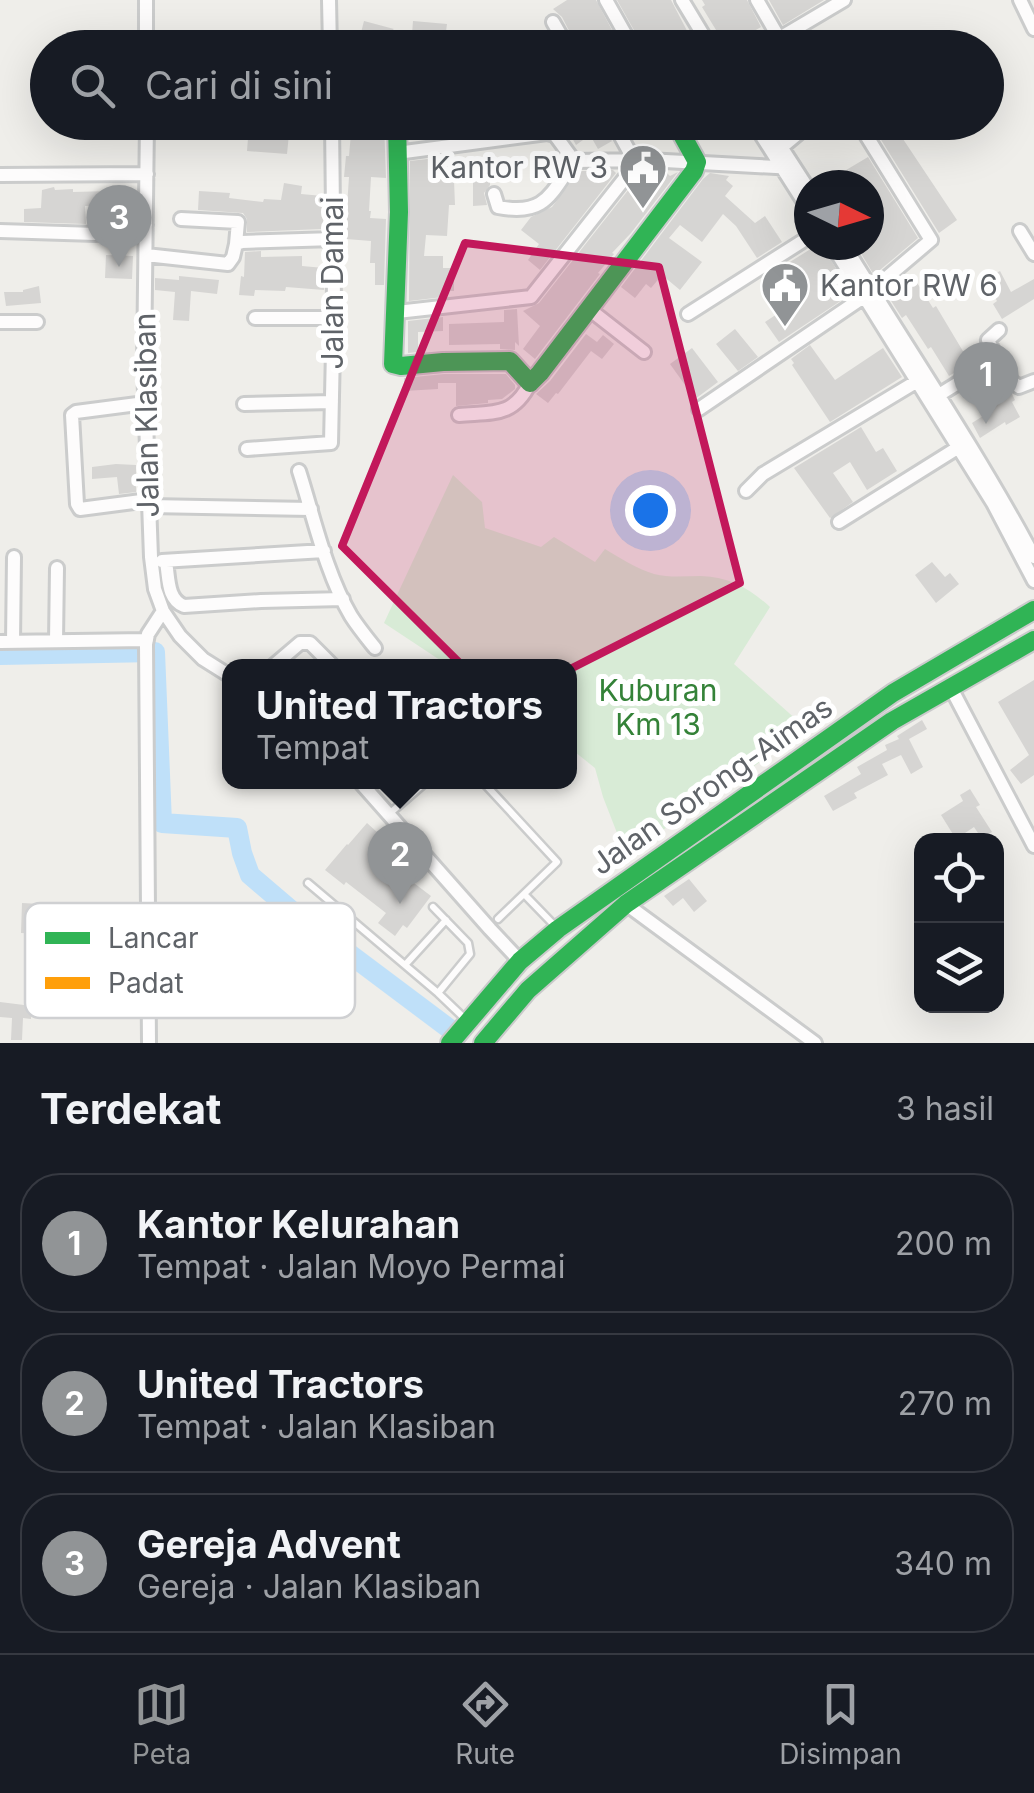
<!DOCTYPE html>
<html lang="id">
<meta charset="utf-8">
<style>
:root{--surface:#171b24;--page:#20242c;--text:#f1f3f6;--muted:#9ea1a6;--line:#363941;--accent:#919496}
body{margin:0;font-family:Inter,sans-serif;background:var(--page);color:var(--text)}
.controls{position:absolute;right:30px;bottom:30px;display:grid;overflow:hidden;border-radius:20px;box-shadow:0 10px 40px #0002}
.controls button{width:90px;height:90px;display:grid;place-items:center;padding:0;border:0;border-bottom:2px solid var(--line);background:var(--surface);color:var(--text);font:50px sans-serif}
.compass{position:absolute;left:794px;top:170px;width:90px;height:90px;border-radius:50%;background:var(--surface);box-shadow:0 10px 40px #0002;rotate:95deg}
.you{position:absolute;left:650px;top:510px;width:35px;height:35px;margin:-25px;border:8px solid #fff;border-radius:50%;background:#1a73e8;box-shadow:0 0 0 15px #1a73e833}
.badge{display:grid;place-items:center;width:65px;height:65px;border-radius:50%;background:var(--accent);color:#fff;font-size:32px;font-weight:700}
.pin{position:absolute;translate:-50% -82px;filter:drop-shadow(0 2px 5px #0008)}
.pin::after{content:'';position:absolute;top:52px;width:35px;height:30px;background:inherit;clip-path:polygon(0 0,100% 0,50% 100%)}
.popup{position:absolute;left:222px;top:659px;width:355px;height:130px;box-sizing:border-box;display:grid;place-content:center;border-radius:20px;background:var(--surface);filter:drop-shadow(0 2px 8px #0005);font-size:32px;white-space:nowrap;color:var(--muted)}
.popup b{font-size:38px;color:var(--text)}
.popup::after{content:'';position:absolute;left:50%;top:100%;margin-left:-20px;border:20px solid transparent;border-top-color:var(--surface)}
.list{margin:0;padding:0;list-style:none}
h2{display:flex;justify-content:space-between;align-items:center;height:130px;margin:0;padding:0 40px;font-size:42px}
h2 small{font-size:32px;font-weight:400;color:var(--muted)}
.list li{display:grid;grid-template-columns:65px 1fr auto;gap:30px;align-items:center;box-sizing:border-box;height:140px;margin:0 20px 20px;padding:0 20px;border:2px solid var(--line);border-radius:40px}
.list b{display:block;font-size:38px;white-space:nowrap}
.list p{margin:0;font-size:32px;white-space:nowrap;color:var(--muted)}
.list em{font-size:32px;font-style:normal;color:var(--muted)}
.icon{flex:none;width:55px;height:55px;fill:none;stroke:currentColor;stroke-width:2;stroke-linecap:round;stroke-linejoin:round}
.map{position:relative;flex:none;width:1034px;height:1043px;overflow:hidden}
.search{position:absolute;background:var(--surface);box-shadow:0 10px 40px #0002;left:30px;right:30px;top:30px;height:110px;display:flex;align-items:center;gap:25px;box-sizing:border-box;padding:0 35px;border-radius:55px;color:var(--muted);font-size:38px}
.sheet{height:610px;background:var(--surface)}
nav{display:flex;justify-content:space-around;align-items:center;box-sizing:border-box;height:140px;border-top:2px solid var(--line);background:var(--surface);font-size:28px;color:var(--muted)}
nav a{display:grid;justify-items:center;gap:5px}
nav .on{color:var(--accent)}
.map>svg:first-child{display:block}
</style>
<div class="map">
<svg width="1034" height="1043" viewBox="0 0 1034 1043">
<rect width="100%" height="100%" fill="#efeeea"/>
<path fill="#d8ebd6" d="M453 475 482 502 485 528 541 547 554 537 595 562 605 549C620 558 637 569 654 574 670 578 685 576 701 576 730 577 749 588 770 607L734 664 807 729 626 856 603 797 595 768 570 748V666H449L384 623Z"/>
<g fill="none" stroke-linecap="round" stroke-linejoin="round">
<path stroke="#bfe0f9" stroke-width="20" d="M0 655 155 652 162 823 237 828 242 853 250 875 291 910 455 1033"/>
</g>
<path fill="#d6d5d3" d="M567 0H596L621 47 578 48 562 17 553 9Z
M617 0H671L696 48H644Z
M702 0H747L761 27 749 34 753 39 741 48H727L702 7 705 5Z
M769 0H824L783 25Z
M364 21 394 29 386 35 385 48H357Z
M413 21 447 24 444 47H411Z
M352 122H384L386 178 371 177 369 211H371L370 218 386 219 384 285H375V263H370L371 241 346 239 345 236 349 177H344L346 156H349Z
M563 122H596L602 131 606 130 614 145 612 141 598 149 590 135 576 145Z
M870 122H889L896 135 899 133 957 220 939 233Z
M269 132 289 134 287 154 247 151 248 138 268 140Z
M453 156 455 205H449L447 236 426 235 424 256H443V268H454V291H444L443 297 409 301 410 161Z
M868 157 918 238 874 275 856 245H869V222L878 216 869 201V185H821Z
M473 164 494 165V179H490V185L484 193 487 205 473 206Z
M613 170 616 173 540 270 528 260 539 244 521 230 531 217 552 207 579 171H588L594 175 597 171Z
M644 170 665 171 670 176 678 172 631 233 612 253 614 254 598 273 600 274 535 359 523 349 540 326 523 311 539 303Z
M710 173 729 176 726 180 733 186 725 196 755 223 765 216 782 242 757 258 736 226 723 214 702 242 680 225 669 238 702 262 680 290 662 275 651 288 646 284 635 298 621 287 703 179Z
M284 183 302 186 301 194 323 196V229L247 232V219L243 213 198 210 199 191 230 193 229 198 263 202 264 199 281 200Z
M54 187 55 190 73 189V192L110 191V205L85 206 86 224 24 222V209L41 208 42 190Z
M817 245H822L851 294 779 342 765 322 786 308 766 277Z
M261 251V257L302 256V266L324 268V290L286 287 285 291 255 290 254 296 239 295 241 276 244 277 245 252Z
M106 255 133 256 132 279 105 278Z
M1000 271 1011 292 1034 279V299L1002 319 993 304 997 301 985 279Z
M179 276 219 280 217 294 191 291 189 321 173 320 175 292 155 290V278L179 280Z
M914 278 933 308 936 306 970 363 949 376 931 347 928 349 906 315 902 318 888 296Z
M39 286 41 303 6 306 4 292H23V290Z
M517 309 519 346 515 342V350L500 349V344L449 345V324L504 322V310Z
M443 317V331L418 332V352L408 353V321Z
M735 329 758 357 738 371 716 344Z
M586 334 597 342 603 335 614 344 602 359 591 351 558 394 556 393 548 403 536 394 550 381Z
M810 345 835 380 883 348 902 377 830 422 792 365 794 363 791 359Z
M692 348 718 382 695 399 670 364Z
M994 373 1002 386 1012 394 1015 400 1012 402 1020 417 1006 425 1005 422 980 438 972 423 994 409 981 385 990 381 988 376Z
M444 374H506L515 385V389L502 399 488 400V403L456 406V383H438V389L404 391V378Z
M861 427 876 452 883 448 897 471 867 490 850 462 833 473 853 502 830 518 794 468Z
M116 464 136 465V492L119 494 117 477 92 479V467Z
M932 562 945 577 950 573 959 584 936 603 915 575Z
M1034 680V775L1021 784 1010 770 1029 755 998 702Z
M922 720 927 729 909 739 923 767 911 774 901 755 882 764 888 775 854 793 857 798 833 811 824 796 861 774 857 767 887 750 885 745 899 739 897 736Z
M970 789 980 805 976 807 992 832 982 839 974 827 956 839 941 815 963 801 960 795Z
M367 823 388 842 377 855 431 896 407 928 403 925 395 936 378 923 386 913 346 882 344 885 325 870 347 844 348 845Z
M689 879 707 901 694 912 683 898 673 906 664 896Z
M22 903 41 904 40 934 21 933Z
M0 1002 32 1006 31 1019 23 1018 22 1040H11L12 1018 0 1017Z"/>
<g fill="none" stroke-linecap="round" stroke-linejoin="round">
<g stroke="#cbcccc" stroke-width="11">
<path id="lane" d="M483 782 557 862 498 919
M389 814 426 782
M308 883 438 993 463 1017
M524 894 554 925
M433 907 468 943 470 954 438 993
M405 965 446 920"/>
</g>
<g stroke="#cbcccc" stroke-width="18">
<path id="street" d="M146 0V48
M329 0 330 48
M606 0 633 48
M682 0 711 48
M757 0 779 38
M1020 0 1034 29
M553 22 568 48
M395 39V48
M763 48 844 0
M147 122 144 366 151 557 155 589 163 611 180 636 203 659 230 676
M753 122 809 210
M765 122 809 190
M782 147 812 122
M397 153 547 133 555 135 574 161
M0 175 147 174
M494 194 498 207C545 216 550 195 574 161L647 160 794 168
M181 219 238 222 236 244
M0 231 96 234 146 225
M1020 231 1034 254
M832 245 993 503 1034 581
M844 245C908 349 976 449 1034 557
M146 255 228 264 233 257 236 244 242 242 334 239
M589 309 644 352
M397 312 531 297 636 164 613 122
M688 314 809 237
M255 318H334
M0 322H37
M997 359 988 340 999 330
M934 398 997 359 1010 380 1019 387 1034 381
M145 403 76 412 72 415 77 504 80 509 149 500
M244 404 332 402
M699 409 865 296 931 240 858 122
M459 415C494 412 513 417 530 383
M247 449 331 443 334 302 332 122
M299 471C314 518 326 574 351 616 358 627 367 638 375 648
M746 491 763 474 924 377
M149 506 311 509
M839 522 959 447
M162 561 324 551
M166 562C169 579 167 599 184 606L261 601 343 599
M56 641 57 568
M0 642 147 640
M13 642 14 557
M273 666 300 643H310L333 666
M950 686 1034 846
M360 782 490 929 520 961
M626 904 815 1043
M62 933H148
M60 975H148
M149 1043 146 644 148 634 163 611"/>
</g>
<g stroke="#cacacb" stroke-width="22">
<path id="fast" d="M397 122 399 212 393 364 401 366 443 362 510 361 530 383 540 373 694 171 697 162 675 122
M450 1043 520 961 558 929 893 693 1034 610
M483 1043 528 990 626 904 892 721 1034 640"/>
</g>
<use href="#lane" stroke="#fdfcfc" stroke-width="6"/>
<use href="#street" stroke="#fdfcfc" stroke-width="12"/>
<use href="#fast" stroke="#30b455" stroke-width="18"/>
</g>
<path fill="#c2185b" fill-opacity="0.2" stroke="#c2185b" stroke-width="8" stroke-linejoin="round" d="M465 243 659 267 740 583 501 704 342 546Z"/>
<defs>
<g id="civic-pin" transform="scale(2.5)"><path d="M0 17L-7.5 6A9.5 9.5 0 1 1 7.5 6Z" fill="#919496" stroke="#fff"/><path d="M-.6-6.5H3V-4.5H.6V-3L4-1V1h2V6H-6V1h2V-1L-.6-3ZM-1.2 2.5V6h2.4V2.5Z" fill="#fff"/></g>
</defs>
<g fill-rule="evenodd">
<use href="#civic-pin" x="643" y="168"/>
<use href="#civic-pin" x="785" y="286"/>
</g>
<g text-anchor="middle" stroke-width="10" stroke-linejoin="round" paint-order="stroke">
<g font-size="30" fill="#5f6368" stroke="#fff" text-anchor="end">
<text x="608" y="178">Kantor RW 3</text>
<text x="820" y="296" text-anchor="start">Kantor RW 6</text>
</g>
<g font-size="30" fill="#5f6368" stroke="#fff">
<text transform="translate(333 283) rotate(-90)" y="10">Jalan Damai</text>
<text transform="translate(147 415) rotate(-91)" y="10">Jalan Klasiban</text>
<text transform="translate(712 786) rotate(-35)" y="10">Jalan Sorong-Aimas</text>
</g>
<g font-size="30" fill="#348238" stroke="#fff">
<text x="658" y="701">Kuburan<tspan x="658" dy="34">Km 13</tspan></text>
</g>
</g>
<rect x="25" y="903" width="330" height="115" rx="15" fill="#fff" stroke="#cfd0d2" stroke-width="2.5"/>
<rect x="45" y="932" width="45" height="12" fill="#30b455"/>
<rect x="45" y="977" width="45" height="12" fill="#ff9f0a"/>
<g font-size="28" fill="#5f6368">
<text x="108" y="948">Lancar</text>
<text x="108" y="993">Padat</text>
</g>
</svg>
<div class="controls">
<button><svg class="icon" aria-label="locate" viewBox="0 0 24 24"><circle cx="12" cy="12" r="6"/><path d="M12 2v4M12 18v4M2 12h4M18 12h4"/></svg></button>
<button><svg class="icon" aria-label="layers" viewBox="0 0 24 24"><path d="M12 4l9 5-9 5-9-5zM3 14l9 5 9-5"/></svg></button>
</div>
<svg class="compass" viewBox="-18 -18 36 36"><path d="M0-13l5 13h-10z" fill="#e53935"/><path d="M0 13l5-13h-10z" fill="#9ea1a6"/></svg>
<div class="you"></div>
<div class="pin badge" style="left:986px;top:424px">1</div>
<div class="pin badge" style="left:400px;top:904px">2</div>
<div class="popup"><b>United Tractors</b>Tempat</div>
<div class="pin badge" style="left:119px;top:267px">3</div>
<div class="search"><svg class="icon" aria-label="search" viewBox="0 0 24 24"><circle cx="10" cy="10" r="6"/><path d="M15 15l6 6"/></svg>Cari di sini</div>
</div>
<section class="sheet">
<h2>Terdekat<small>3 hasil</small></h2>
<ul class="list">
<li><span class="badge">1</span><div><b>Kantor Kelurahan</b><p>Tempat · Jalan Moyo Permai</p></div><em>200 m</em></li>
<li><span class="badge">2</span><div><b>United Tractors</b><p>Tempat · Jalan Klasiban</p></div><em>270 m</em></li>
<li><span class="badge">3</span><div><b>Gereja Advent</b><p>Gereja · Jalan Klasiban</p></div><em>340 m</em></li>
</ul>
</section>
<nav>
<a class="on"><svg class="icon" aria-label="map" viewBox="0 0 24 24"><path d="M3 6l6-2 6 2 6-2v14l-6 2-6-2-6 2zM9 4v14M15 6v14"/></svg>Peta</a>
<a><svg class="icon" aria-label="directions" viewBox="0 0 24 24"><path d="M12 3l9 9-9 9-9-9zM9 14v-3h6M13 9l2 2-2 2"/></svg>Rute</a>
<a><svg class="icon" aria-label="saved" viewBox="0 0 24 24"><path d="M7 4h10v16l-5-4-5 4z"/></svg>Disimpan</a>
</nav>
